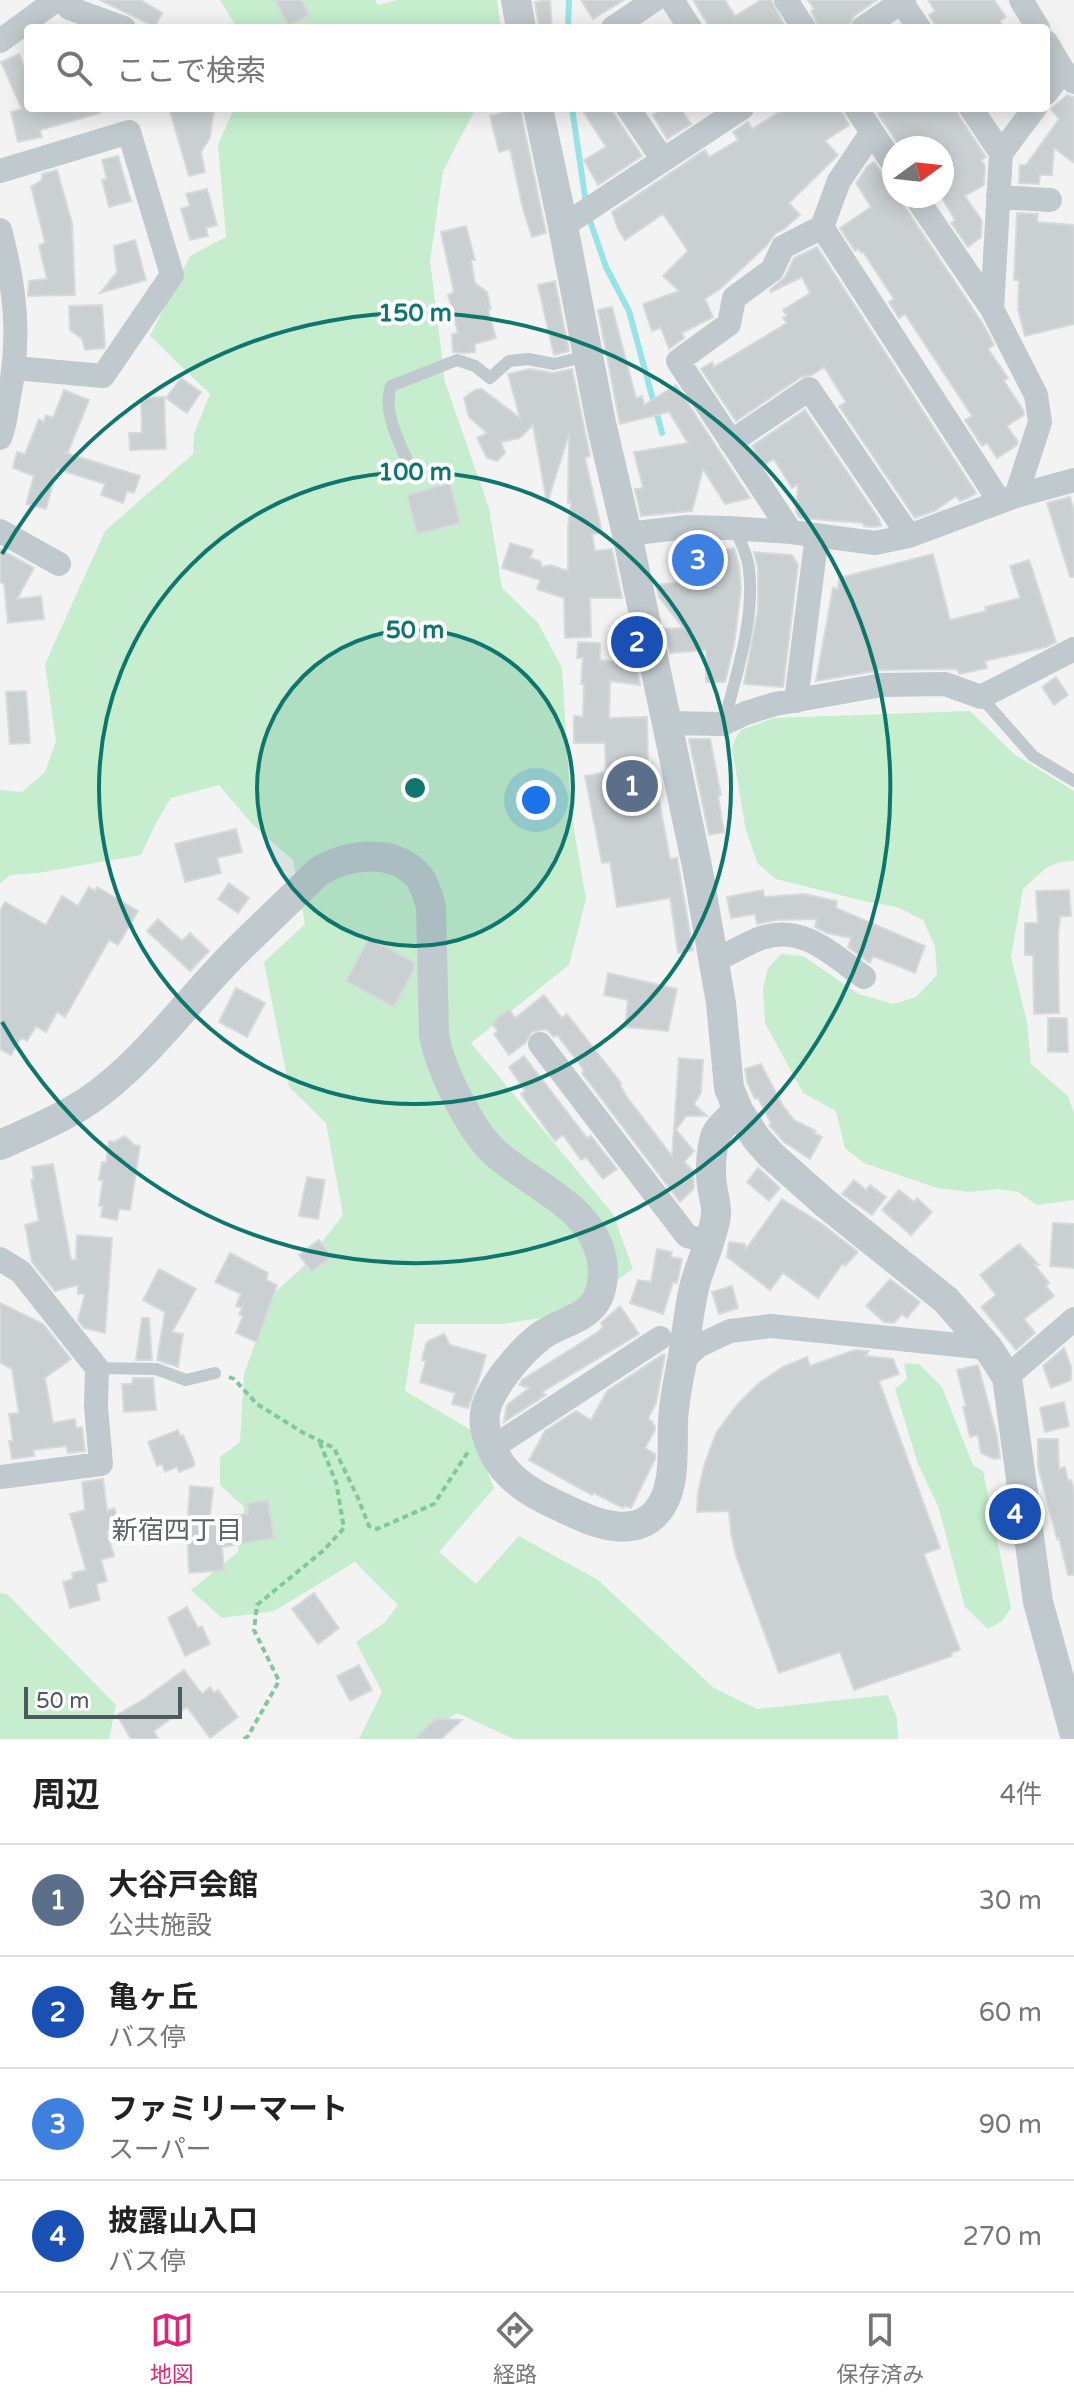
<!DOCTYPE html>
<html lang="ja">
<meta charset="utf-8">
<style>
:root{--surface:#fff;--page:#f6f6f6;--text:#222;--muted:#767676;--line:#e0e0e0;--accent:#db2777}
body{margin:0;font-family:"Varela Round","Noto Sans JP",sans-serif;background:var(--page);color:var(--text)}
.compass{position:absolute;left:882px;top:136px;width:72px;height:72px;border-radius:50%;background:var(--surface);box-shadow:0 4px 20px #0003;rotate:75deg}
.scale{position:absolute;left:24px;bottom:20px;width:158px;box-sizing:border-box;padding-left:8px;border:4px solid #4c595e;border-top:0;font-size:22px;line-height:28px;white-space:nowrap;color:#4c595e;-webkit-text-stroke:6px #fff;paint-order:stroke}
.you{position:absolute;left:536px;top:800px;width:28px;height:28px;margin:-20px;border:6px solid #fff;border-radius:50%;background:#1a73e8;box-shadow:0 0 0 12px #1a73e833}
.badge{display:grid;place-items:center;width:52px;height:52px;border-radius:50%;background:var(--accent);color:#fff;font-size:26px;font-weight:700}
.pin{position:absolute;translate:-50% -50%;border:4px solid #fff;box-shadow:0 2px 8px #0006}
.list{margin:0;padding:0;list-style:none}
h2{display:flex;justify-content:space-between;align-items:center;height:104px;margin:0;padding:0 32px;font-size:34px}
h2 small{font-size:26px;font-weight:400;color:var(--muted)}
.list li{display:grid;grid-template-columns:52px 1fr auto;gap:24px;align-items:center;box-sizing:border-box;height:112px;padding:0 32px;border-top:2px solid var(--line)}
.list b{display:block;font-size:30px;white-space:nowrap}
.list p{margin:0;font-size:26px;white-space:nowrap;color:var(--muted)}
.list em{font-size:26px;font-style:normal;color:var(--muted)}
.icon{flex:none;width:44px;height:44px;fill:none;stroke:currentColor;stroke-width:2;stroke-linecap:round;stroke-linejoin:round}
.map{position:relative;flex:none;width:1074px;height:1739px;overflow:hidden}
.search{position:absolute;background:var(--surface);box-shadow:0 4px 20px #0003;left:24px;right:24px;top:24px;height:88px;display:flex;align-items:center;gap:20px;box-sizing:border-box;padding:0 28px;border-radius:8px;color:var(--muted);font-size:30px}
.sheet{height:552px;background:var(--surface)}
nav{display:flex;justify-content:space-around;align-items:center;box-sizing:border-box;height:112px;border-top:2px solid var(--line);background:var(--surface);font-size:22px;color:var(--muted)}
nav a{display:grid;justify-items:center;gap:4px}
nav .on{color:var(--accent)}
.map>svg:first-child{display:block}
</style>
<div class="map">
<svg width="1074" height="1739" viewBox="0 0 1074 1739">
<rect width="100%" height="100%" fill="#f4f3f3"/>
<path fill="#c6edce" d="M220 0H375L378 5 398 0H497L501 28H237Z
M234 108H476L443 171 430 261 445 382 489 508 502 588 538 623 562 668 571 812 586 899 569 965 471 1043 613 1214 633 1269 568 1314 502 1324H415L405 1391 471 1430 494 1488 439 1552 476 1584 519 1536 598 1580 714 1688 757 1709 888 1695 897 1718 898 1739H514L457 1713 420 1739H359L382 1692 356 1642 384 1623 398 1605 355 1562 274 1611 222 1618 191 1590 238 1552 244 1507 220 1485V1457L240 1442 244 1374 273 1294 302 1268 343 1215 326 1123 289 1087 264 962 305 924 293 860 252 824 219 785 171 798 156 823 141 855 38 873 10 875 0 884V790L22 792 45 772 56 741 45 664 105 531 193 454 194 434 210 394 150 336 190 256 226 237 218 145Z
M970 711 1014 754 1074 791V861L1060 862 1046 868 1023 889 1011 957 1027 1022 1031 1064 1068 1096 1074 1113V1200L1037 1205 1018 1192 998 1189 969 1192 937 1188 864 1163 845 1148 836 1111 803 1093 765 1023 763 988 768 968 781 954 803 956 859 994 893 1004 916 997 937 975 935 946 923 920 897 907 864 901 776 879 758 864 746 831 732 748 735 739 741 730 774 718Z
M904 1363 919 1364 942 1387 973 1465 983 1471 1011 1608 1002 1621 988 1629 965 1607 938 1506 918 1464 895 1389 907 1379Z
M0 1593 7 1594 116 1705 109 1739H0Z"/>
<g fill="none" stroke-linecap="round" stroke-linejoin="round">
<path stroke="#98e3e5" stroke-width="6" d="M568 28 569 0
M572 108 586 203
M589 218 606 267 629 311 662 433"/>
</g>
<path fill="#cacfd1" stroke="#d7dadd" stroke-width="2" d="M100 0H141L162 13 155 27Z
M275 0H301L309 15 289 26Z
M550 0 552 28H539L535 2Z
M581 0H624L593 19Z
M693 0H725L735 16 761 0H771L786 28H710Z
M808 0H877L854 16 848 28H819L811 11 814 9Z
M928 0H994L1006 17 1000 21 1004 28H937L929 15 935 11Z
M19 54 28 76V108H99L100 113 40 130 42 137 18 142 11 112 22 109 1 62Z
M1067 95 1074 97V163L1054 148 1052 175H1040L1039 184 1019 183 1020 165H1026L1059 119 1051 109Z
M169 108H214L210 138 201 152 205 172 189 176Z
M520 108 546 233 532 237 523 209 510 149 499 152 490 116Z
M581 108H610L642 156 598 185 584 160 606 147Z
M664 108H680L691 124 667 139 653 115Z
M786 108H840L849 125 825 141 838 155 789 203 800 215 784 229 775 234 767 245 720 289 705 299 713 317 682 333 684 338 669 349 661 328 652 331 643 304 679 291 663 276 688 251 663 214 625 240 618 229 612 212 705 150 709 157 738 140 733 132 748 122 752 129Z
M886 108H956L959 116 986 157 981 160 985 166 984 185 965 196 982 221 981 237 968 247 951 223 955 220 942 198V148H901L878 114Z
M118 156 131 201 109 207 102 180 107 179 102 160Z
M874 162 894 190V196H900L903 204 983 324 994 345 988 349 1008 378 1004 381 1023 410 1024 415 1007 426 1018 442 1017 445 997 458 987 443 982 446 965 420 972 416 905 314 899 318 889 302 894 299 863 252 861 253 858 249 855 251 840 228 871 207 856 183 867 167Z
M57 170 72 223 75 295 28 296 29 281 47 279 39 246 45 242 31 187 42 180V174Z
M207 189 217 225 206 228 208 236 190 240 181 209 190 206 186 194Z
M1017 213 1038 214 1037 222 1074 225V324L1025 336 1018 309 1019 280H1014Z
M466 226 475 260H471L475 283 487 292 491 309 488 310 496 338 475 344V352L464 353 453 352 452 334 458 333 448 295 454 292 441 232Z
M135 240 146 280 100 293 117 272 114 246Z
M817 247 976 493 968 498 960 501 956 496 936 510 915 518 839 406 846 402 824 367 812 375 801 377 736 421 701 369 712 362 714 367 787 323 783 318 787 316 783 310 810 293 802 277 771 292 770 290 785 277 794 258Z
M555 281 569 351 554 355 538 285Z
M102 305 105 346 104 348 85 350 82 339 70 330 69 306Z
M612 307 636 398 642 396 644 405 676 385 750 498 725 504 703 469 692 511 641 516 635 489 643 488 634 452 688 443 669 412 620 424 598 310Z
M530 369 553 373 572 369 590 456 585 458 602 532 592 535 595 551 612 549 622 598H590L591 637 565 638 564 598 537 589 540 580 502 568 510 543 533 550 530 558 540 561 542 567 550 565 568 571V528L571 502 568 503 569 434 547 504 533 425 520 438 501 442 505 453 497 461 487 458 477 438 487 433 469 417 464 398 475 390 482 389 520 418 508 374Z
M181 378 201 392 187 413 166 398Z
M64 390 89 400 68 452H63L140 476 134 493 127 491 123 503 101 495 105 484 57 469 46 509 26 504 34 476 13 468 17 452 25 454 39 419 44 422 46 415 53 418Z
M164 397 166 449 130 450 129 433H142L141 398Z
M805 410 879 519 881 526 872 527 864 526 863 523 800 518 796 512 798 484 792 488 774 459 764 465 752 446Z
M450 483 460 523 417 534 407 495Z
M1070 497 1074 510V577H1070L1047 503Z
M734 548 739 565 741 589 734 645 725 682H706V650L670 653 665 629 683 628 659 597 656 585 679 582 676 561Z
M0 549 34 568 17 599 41 596 44 619 8 623 4 584 0 582Z
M754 552 792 555 798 565 783 687 744 684 758 609V568Z
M933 554 950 620 986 611 985 607 1020 598 1010 566 1029 560 1056 642 1046 647 985 661 987 668 960 674 956 669 882 670 816 681 833 588 838 589 839 578Z
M578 642 600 643V660L636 664 640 685 610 681 609 718 647 717 648 764 652 763 670 859 677 858 693 950 678 953 670 898 617 907 610 862 602 863 585 776 606 772 605 743H574V716L583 717 584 684H581L583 658H577Z
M1056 677 1068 695 1054 705 1042 687Z
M26 691 30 743 10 744 6 692Z
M689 739H710L721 795 718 796 724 832 709 835Z
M236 829 242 852 217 858 221 873 185 882 175 844Z
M229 883 249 898 238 913 218 899Z
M89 887 95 891 97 887 138 911 118 945 109 940 65 1017 57 1012 46 1032 36 1026 27 1041 21 1038 11 1055 0 1049V911L5 902 46 925 62 896 78 906Z
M763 890 764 897 804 894 837 901 836 908 925 946 915 973 873 956 870 963 848 947 851 938 827 933 815 927 817 919 776 920 757 924 755 914 731 918 727 897Z
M1069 890 1071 916H1060L1058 936 1059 1013 1034 1014 1033 955H1025V923H1038L1036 891Z
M158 919 182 941 190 933 209 951 190 971 147 931Z
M369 938 414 962V969L394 1007 346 981Z
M608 973 677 989 668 1031 625 1027 628 1000 604 995Z
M236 988 265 1003 247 1037 219 1022Z
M544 995 562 1018 567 1014 621 1083 620 1085 627 1097 672 1156 679 1058 703 1060 701 1093 694 1104 707 1116H686L676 1130 694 1151 684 1162 693 1171 694 1188 680 1202 582 1073 584 1071 578 1062 557 1035 554 1037 546 1029 532 1032 525 1043 509 1055 494 1034 498 1031 492 1024 496 1021 494 1020 509 1009 515 1018Z
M1048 1018H1067L1068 1052H1048Z
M524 1056 587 1138 591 1136 617 1169 603 1179 586 1157 581 1160 563 1135 555 1141 521 1094 525 1091 509 1067Z
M761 1064 783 1106 794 1120 816 1131 814 1133 822 1137 810 1159 784 1142 769 1125 771 1123 758 1098 755 1099 747 1082 745 1069Z
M125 1136 134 1145 140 1146 130 1210 119 1209 117 1220 101 1217 103 1206H99L103 1180H99L102 1162 106 1163 109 1141 114 1142Z
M53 1164 71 1260H76L77 1235 112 1238 105 1333 84 1328 78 1320 85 1294H78V1285L55 1291 32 1262 25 1225 39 1221 31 1180 34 1179 32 1167Z
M758 1168 780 1188 769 1201 747 1182Z
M307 1177 325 1180 318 1219 299 1216Z
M854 1180 866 1190 870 1185 886 1197 872 1215 842 1194Z
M899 1190 914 1202 917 1198 932 1212 911 1235 882 1210Z
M782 1199 822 1224 858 1252 845 1266 843 1263 818 1298 783 1273 770 1290 727 1257 729 1242 745 1244 746 1249Z
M1053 1223 1074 1224V1268L1050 1266Z
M319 1240 332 1256 312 1272 299 1255Z
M1019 1244 1039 1265H1035L1049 1283 1046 1286 1054 1296 1024 1319 1035 1333 1016 1350 981 1307 996 1295 980 1275Z
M657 1249 672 1252 671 1257 682 1259 677 1283 673 1282 663 1314 630 1303 638 1280 651 1282Z
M230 1253 268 1273 266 1280 277 1285 257 1342 236 1333 243 1316 239 1314 242 1308 236 1306 241 1294 215 1282Z
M159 1269 196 1289 172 1332 183 1334 178 1367 157 1360 165 1312 143 1300Z
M890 1279 920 1302 907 1318 902 1314 894 1323 884 1322 866 1306Z
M732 1286 738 1308 719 1314 712 1292Z
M0 1303 43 1324 71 1359 45 1378 53 1423 75 1419 76 1428 82 1427 85 1451 68 1453 66 1446 33 1450 34 1456 12 1459 9 1441H13L9 1414 19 1413 12 1369 0 1363Z
M620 1306 639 1334 542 1392 546 1395 504 1422 507 1405 529 1388 519 1385 522 1380 598 1332 603 1327 601 1323Z
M142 1318H149L152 1360H136Z
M444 1334 450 1345 486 1355 479 1379 468 1408 452 1404 455 1393 420 1382 426 1361 422 1360 426 1344 428 1341Z
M1064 1348 1071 1366V1380L1051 1388 1043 1366Z
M855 1350 869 1351 865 1356 893 1359 899 1374 879 1381 940 1548 924 1554 960 1650 951 1653 952 1656 854 1690 840 1652 779 1673 736 1556 731 1533 729 1511 697 1512 698 1492 705 1463 716 1433 737 1405 759 1383 783 1367 807 1357 810 1366Z
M662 1355H665L656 1403 648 1419 653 1422 652 1424 655 1426V1430L645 1448 655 1454V1459L631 1508 625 1506 623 1508 594 1493 592 1495 529 1460 545 1431 576 1411 591 1420 607 1391Z
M978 1365 997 1436 1000 1458 994 1459 981 1453 978 1435 970 1437 963 1407 966 1406 957 1370Z
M133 1378H153L156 1410 124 1412 122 1384H132Z
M1064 1402 1069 1426 1045 1432 1040 1408Z
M178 1430 180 1436 183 1435 194 1461V1466L179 1472 177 1467 165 1472 162 1464 157 1466 148 1442Z
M1038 1439H1058L1059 1469 1065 1467 1068 1481 1071 1480 1074 1491V1575H1068L1059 1538 1057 1539 1038 1467Z
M103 1479 107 1511 114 1508 121 1525 107 1532 114 1556 101 1560 107 1581 96 1584 100 1600 70 1608 63 1582 73 1579 72 1573 86 1570 70 1514 85 1510 82 1482Z
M190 1486 213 1488 210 1517 248 1514 247 1503 268 1500 274 1538 222 1547 224 1570 189 1573 187 1526Z
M314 1593 339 1628 318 1644 292 1609Z
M187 1607 198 1628 202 1626 210 1644 185 1656 168 1618Z
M359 1665 372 1690 350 1701 337 1676Z
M184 1670 202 1694 210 1687 214 1693 218 1690 238 1717 210 1738 187 1707 154 1731 158 1739H131L117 1715 144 1699Z
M435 1719 462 1720 441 1739H414Z"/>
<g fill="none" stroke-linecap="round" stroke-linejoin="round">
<path stroke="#81c898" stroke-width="4" stroke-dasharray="6 4" stroke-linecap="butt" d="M229 1377 234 1379 257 1404 302 1432 334 1448 358 1498 369 1526 377 1529 434 1504 468 1452
M244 1739 248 1736 279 1681 254 1630 257 1605 324 1550 344 1528 336 1482 320 1443"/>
<path stroke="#c0c9cd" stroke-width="12" d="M413 474C403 448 381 414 391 386L457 360 475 366 490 378 509 361 528 359 554 364 587 356
M981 697 1033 756 1074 781
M724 723C736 674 755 621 749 569 748 555 740 542 735 528
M97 1368 156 1369 186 1380 215 1373"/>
<path stroke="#c0c9cd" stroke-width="24" d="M64 0 69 8 124 28
M672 0 690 28
M786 0 804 28
M900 0 919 28
M1021 0 1038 28
M613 28 654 0
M863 28 904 0
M0 41 56 0
M1046 42 1063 70 1074 82
M1046 93 1063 70
M628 108 663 160
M971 108 1001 153
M872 132 894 165
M0 171 129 132 172 275 103 376 15 368
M915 196 992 309 1036 395 1040 422 1016 496
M998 197 1050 200
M563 226 742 108
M822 227 1000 502
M0 230C16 290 21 341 8 402 6 414 5 426 0 438
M992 309 1001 153 1035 108
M731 442 809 389 909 536
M0 531 59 564
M791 532 678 361 729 324 734 298 772 270 783 247 822 227 839 181 872 132 856 108
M627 534 687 527 728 528 791 532 875 543 909 536 1016 496 1074 480
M796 701 817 535
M666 723 723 724 746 713 775 704 882 685 945 684 981 697 1074 649
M714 961C729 954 745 944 761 938 803 924 831 954 864 977
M540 1044 687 1236 708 1242
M0 1259 21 1272 97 1368 96 1407 101 1464 0 1477
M682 1361 698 1346 730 1331 771 1326 988 1348
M1007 1377 1074 1319
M492 1448 660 1338"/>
<path stroke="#c0c9cd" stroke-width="30" d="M516 0 521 28
M538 108 563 226 601 423 627 534 697 866 721 1003 729 1088 738 1110 756 1138 771 1155 825 1203 946 1300 988 1348 1007 1377 1038 1602 1074 1732
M0 1145C29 1132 61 1119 88 1101 142 1064 181 1009 226 962 256 931 288 902 318 872 347 854 394 847 419 877 426 886 428 897 431 907L434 1035C440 1069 470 1129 494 1152 531 1186 592 1205 602 1260 604 1272 603 1290 596 1301 584 1320 558 1323 541 1336 521 1351 493 1384 486 1408 480 1429 494 1459 509 1474 527 1493 553 1503 576 1514 599 1525 634 1536 655 1514 677 1491 672 1451 673 1421 674 1399 679 1378 683 1356 687 1332 689 1308 695 1284 701 1262 713 1238 716 1215 717 1206 713 1194 712 1185 710 1171 711 1151 715 1137 718 1128 731 1118 738 1110"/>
</g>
<circle cx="415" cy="788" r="158" fill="#0f766e" fill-opacity=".12"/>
<g fill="none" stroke="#0f766e" stroke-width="4">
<circle cx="415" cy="788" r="158"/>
<circle cx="415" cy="788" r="316"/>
<path d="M2 554A475 475 0 1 1 2 1022"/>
</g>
<g text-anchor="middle" stroke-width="8" stroke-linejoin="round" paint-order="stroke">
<g font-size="26" fill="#5f6467" stroke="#fff">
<text x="177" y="1539">新宿四丁目</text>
</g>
</g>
<circle cx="415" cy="788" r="12" fill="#0f766e" stroke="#fff" stroke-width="4"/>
<g font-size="24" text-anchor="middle" font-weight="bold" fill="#0f766e" stroke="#fff" stroke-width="8" stroke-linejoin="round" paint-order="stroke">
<text x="415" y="321">150 m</text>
<text x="415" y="480">100 m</text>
<text x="415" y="638">50 m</text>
</g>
</svg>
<svg class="compass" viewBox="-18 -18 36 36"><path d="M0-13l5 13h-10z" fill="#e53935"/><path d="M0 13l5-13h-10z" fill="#767676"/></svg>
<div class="scale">50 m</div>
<div class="you"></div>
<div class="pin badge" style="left:632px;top:786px;background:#5c6f8a">1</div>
<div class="pin badge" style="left:637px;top:642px;background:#1a4fb4">2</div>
<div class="pin badge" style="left:698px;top:560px;background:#3f7fe0">3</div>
<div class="pin badge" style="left:1015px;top:1514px;background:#1a4fb4">4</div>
<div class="search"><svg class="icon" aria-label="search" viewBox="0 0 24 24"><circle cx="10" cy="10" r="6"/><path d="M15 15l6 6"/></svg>ここで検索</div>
</div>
<section class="sheet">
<h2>周辺<small>4件</small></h2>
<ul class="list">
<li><span class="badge" style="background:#5c6f8a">1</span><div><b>大谷戸会館</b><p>公共施設</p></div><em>30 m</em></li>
<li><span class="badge" style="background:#1a4fb4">2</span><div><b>亀ヶ丘</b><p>バス停</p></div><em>60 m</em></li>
<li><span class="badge" style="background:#3f7fe0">3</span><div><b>ファミリーマート</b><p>スーパー</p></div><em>90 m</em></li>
<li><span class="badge" style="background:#1a4fb4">4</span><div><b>披露山入口</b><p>バス停</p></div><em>270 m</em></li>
</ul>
</section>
<nav>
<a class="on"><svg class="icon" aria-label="map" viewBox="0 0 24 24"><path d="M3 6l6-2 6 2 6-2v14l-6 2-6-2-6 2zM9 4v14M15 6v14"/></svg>地図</a>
<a><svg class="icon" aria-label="directions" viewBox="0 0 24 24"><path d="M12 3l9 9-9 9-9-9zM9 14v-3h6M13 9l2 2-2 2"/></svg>経路</a>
<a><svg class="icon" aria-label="saved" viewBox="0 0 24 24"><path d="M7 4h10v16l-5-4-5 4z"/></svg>保存済み</a>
</nav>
